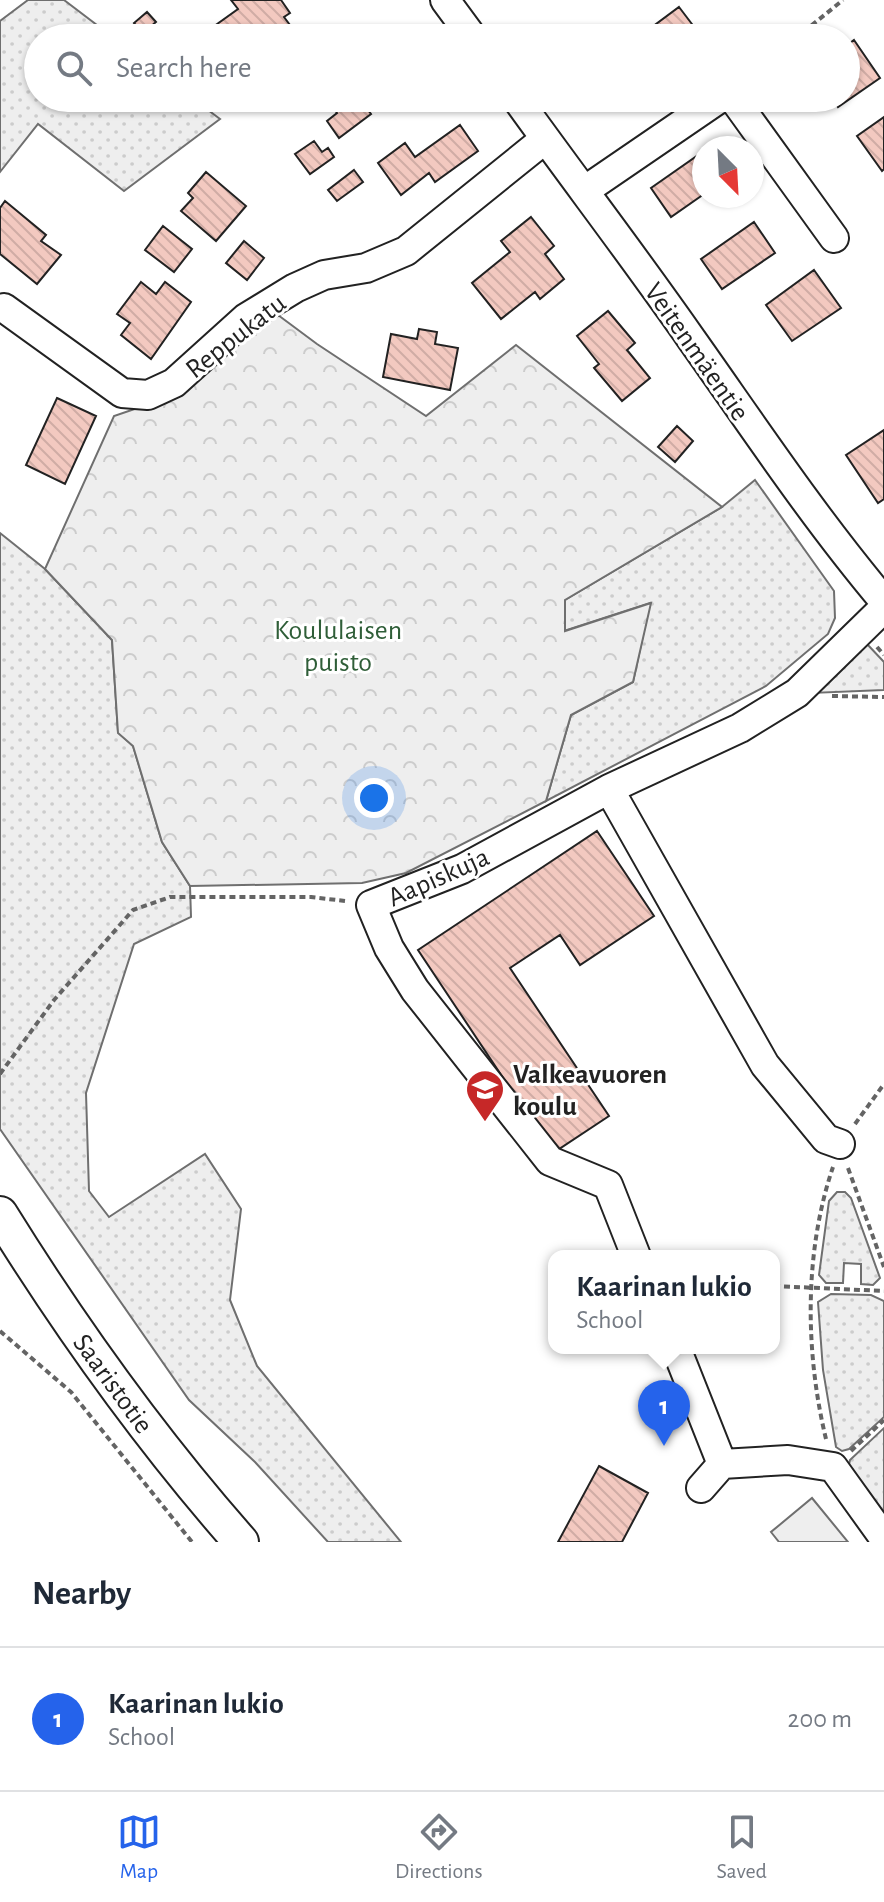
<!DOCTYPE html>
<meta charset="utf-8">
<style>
:root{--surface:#fff;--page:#f2f2f3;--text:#1f2937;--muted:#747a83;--line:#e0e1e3;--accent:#2563eb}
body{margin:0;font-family:"Alegreya Sans",sans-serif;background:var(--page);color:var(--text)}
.compass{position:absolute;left:692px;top:136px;width:72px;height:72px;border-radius:50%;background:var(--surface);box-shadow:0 2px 6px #0004;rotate:156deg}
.you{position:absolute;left:374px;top:798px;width:28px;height:28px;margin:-20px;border:6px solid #fff;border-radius:50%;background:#1a73e8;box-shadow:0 0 0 12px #1a73e833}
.badge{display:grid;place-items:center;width:52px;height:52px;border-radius:50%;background:var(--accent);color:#fff;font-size:26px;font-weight:700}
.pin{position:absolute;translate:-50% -66px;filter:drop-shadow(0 2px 4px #0008)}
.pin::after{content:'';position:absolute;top:42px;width:28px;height:24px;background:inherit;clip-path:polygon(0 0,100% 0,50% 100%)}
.popup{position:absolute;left:548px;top:1250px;width:232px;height:104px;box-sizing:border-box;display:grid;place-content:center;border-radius:16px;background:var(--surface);filter:drop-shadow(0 2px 6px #0005);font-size:26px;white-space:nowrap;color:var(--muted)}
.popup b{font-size:30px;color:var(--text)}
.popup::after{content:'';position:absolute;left:50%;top:100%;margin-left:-16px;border:16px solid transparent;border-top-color:var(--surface)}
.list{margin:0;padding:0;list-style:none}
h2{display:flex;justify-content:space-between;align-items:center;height:104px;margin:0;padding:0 32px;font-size:34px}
h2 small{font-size:26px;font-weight:400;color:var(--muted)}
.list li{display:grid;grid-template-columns:52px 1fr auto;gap:24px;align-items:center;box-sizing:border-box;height:144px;padding:0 32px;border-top:2px solid var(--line)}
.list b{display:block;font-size:30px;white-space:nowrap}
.list p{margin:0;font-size:26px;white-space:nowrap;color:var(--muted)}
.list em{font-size:26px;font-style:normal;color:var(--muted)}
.icon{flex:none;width:44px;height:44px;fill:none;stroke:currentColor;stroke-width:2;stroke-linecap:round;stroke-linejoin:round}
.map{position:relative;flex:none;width:884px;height:1542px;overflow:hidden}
.search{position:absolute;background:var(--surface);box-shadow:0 2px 6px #0004;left:24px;right:24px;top:24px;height:88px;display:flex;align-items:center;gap:20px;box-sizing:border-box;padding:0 28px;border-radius:44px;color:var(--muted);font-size:30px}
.sheet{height:248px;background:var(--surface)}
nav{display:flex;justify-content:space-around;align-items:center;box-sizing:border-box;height:112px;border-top:2px solid var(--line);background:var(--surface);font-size:22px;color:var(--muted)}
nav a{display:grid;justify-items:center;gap:4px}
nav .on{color:var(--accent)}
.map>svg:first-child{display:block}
</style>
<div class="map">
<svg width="884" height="1542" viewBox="0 0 884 1542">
<defs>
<pattern id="grass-dots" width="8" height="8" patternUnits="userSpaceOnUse" patternTransform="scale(2)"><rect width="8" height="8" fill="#eee"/><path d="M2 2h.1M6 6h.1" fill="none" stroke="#ccc" stroke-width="1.8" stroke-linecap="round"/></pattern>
<pattern id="forest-crowns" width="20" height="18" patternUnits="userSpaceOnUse" patternTransform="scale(2)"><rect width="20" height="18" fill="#eee"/><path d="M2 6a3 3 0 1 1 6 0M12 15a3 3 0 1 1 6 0" fill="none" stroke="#ccc"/></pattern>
<pattern id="building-back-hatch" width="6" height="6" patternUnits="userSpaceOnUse" patternTransform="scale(2)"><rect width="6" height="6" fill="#f3c9c0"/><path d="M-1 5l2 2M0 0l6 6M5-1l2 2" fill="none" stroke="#d0aca5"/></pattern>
</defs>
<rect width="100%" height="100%" fill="#fff"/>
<path fill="url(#grass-dots)" stroke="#6f6f6f" stroke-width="2" d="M28 0H64L114 38H38V98H192L220 119 124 191 38 124 0 172V21Z
M755 480 834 591 835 618 828 634 766 686 546 801 571 715 633 682 650 603 564 631 565 600 722 507Z
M0 533 45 569 112 640 118 732 133 746 162 842 190 886 191 917 134 944 86 1093 89 1191 109 1217 205 1154 241 1209 230 1300 257 1366 401 1542H328L255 1462 189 1400 0 1129Z
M867 644 884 662V690L812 693Z
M837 1192H845L851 1198 880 1278 873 1285 861 1284V1264L844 1263 843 1283H826L819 1275 829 1201Z
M831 1294 871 1295 884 1301V1417L849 1449 842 1451 836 1447 823 1370 818 1302Z
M884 1428V1522L848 1469 850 1460Z"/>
<path fill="url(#forest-crowns)" stroke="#6f6f6f" stroke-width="2" d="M278 315 317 344 426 416 516 345 722 507 565 600V631L651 603 633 682 571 715 546 801 406 873 362 883 190 886 162 842 133 746 118 733 112 640 45 569 114 416 155 402 256 324Z"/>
<path fill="#eee" stroke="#6f6f6f" stroke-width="2" d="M812 1498 848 1542H779L771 1532Z"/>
<path fill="url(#building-back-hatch)" stroke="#222" stroke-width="2" d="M231 0H281L290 13 284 17 299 37 221 38 213 27 238 9Z
M679 7 701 36 648 38 644 33Z
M147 12 156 22 143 33 134 23Z
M854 40 880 78 838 107 832 98H846V46Z
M325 98H359L371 114 339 138 327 121 337 113Z
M884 117V169L882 171 857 136Z
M460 125 478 151 435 182 429 173 401 195 378 163 405 143 415 157Z
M314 141 322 152 328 148 334 157 310 174 295 154Z
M704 151V194L671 217 651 188Z
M354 170 363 182 337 201 328 190Z
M206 172 246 206 216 241 181 211 193 198 188 193Z
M5 201 46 235 41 241 61 255 37 284 0 254V208Z
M531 217 554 246 545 254 564 279 540 299 535 292 501 319 472 283 510 252 501 241Z
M754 222 775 253 722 289 701 259Z
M163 226 192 249 174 272 145 250Z
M244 241 264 258 247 280 226 263Z
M814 270 841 308 792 341 766 305Z
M141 282 156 294 165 282 191 302 151 359 121 335 130 323 117 314Z
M608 311 635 343 627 350 650 378 622 401 594 368 599 364 577 336Z
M419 329 437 332 435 344 458 348 450 390 383 377 391 334 417 339Z
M57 398 96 416 65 484 26 465Z
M677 426 693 441 675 462 658 447Z
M884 430V499L878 503 846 455Z
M597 831 654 916 580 965 560 935 510 968 609 1116 553 1153 418 950Z
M599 1466 648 1493 622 1542H558Z"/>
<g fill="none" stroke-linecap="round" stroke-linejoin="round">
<g stroke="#222" stroke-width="32">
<path id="minor" d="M445 0 473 38
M516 98C574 179 635 258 692 340 755 429 814 518 884 601
M733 98 834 238
M584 191 720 98
M4 308 122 393 148 395 174 383 246 318 295 288 324 275 366 268 406 251 545 139
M609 789 765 1065 826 1139 840 1144
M636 1256 608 1185 550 1161 415 990 389 948 371 905 462 869 609 789 740 728 797 693 884 608
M676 1348 722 1464
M701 1488 722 1464 788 1460 833 1467 884 1538"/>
</g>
<g stroke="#222" stroke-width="38">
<path id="major" d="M0 1214C72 1330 151 1440 241 1542"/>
</g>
<path stroke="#646464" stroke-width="4" stroke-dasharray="6 4" stroke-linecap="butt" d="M796 38 843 0
M877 647 884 655
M832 696 884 697
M0 1074 54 1000 133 910 170 897H311L345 901
M855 1124 884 1084
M848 1168 884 1267
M774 1286 884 1291
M0 1331 71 1392 192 1542
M826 1439C805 1352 804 1252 833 1167
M851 1451 884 1420"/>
<use href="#minor" stroke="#fff" stroke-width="28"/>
<use href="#major" stroke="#fff" stroke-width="34"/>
</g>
<defs>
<g id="school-pin" transform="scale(2)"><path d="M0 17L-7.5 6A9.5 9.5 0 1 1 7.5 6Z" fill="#c62828" stroke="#fff"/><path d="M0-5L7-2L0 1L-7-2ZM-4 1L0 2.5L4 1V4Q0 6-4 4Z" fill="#fff"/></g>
</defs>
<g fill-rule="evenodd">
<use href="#school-pin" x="485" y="1089"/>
</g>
<g text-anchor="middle" stroke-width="6" stroke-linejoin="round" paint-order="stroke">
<g font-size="28" fill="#222" stroke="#fff">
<text transform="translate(235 335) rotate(-38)" y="10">Reppukatu</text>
<text transform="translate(698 351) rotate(55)" y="10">Veitenmäentie</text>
<text transform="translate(438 876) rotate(-24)" y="10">Aapiskuja</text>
<text transform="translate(114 1383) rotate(54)" y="10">Saaristotie</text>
</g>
<g font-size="28" fill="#2f5e38" stroke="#fff">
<text x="338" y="639">Koululaisen<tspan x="338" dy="32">puisto</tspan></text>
</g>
<g font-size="28" font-weight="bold" fill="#222" stroke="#fff" text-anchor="start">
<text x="513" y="1083">Valkeavuoren<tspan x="513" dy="32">koulu</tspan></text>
</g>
</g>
</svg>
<svg class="compass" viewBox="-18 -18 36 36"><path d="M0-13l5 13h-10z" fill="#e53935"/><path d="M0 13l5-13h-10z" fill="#747a83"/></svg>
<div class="you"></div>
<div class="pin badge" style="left:664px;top:1446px">1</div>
<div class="popup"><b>Kaarinan lukio</b>School</div>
<div class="search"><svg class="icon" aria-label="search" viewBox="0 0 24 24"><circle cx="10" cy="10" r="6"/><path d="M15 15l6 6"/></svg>Search here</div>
</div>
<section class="sheet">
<h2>Nearby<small></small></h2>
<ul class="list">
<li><span class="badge">1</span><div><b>Kaarinan lukio</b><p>School</p></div><em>200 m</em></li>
</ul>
</section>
<nav>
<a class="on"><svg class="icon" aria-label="map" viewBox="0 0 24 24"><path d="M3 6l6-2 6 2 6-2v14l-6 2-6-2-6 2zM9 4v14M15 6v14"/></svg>Map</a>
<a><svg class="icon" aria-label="directions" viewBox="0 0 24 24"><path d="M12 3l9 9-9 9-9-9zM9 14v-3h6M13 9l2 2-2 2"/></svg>Directions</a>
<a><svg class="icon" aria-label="saved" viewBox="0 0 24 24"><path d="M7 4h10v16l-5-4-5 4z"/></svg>Saved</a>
</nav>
